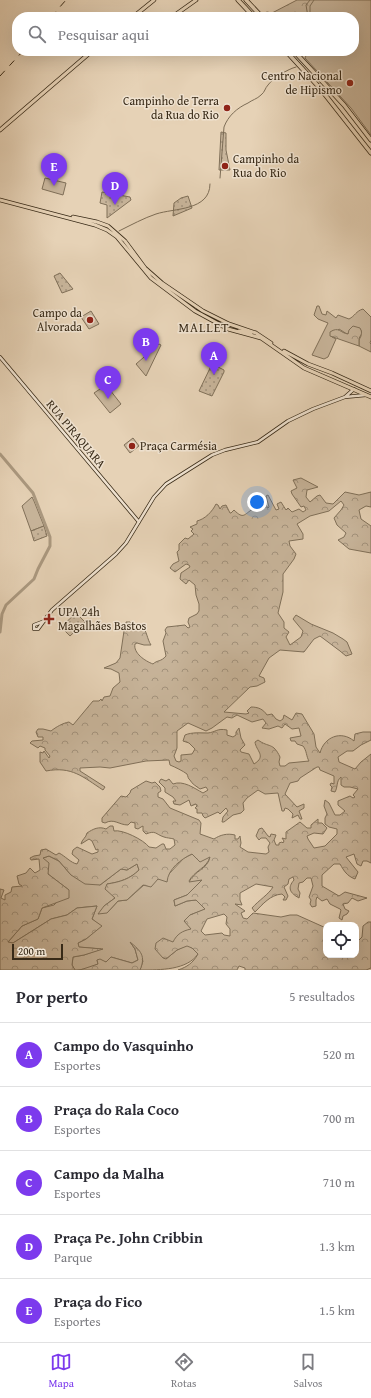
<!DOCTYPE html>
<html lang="pt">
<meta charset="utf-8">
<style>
:root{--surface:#fff;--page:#f7f7f7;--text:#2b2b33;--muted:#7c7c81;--line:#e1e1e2;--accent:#7c3aed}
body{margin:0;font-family:"Gentium Book Plus",serif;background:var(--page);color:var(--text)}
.controls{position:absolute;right:12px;bottom:12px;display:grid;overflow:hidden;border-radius:8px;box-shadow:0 4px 16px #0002}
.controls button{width:36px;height:36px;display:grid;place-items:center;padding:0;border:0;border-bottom:1px solid var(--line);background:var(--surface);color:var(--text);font:20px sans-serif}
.scale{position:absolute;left:12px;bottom:10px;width:51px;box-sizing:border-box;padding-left:4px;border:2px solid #382a17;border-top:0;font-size:11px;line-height:14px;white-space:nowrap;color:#382a17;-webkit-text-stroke:3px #efe2d0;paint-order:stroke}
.you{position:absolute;left:257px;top:502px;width:14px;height:14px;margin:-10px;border:3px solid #fff;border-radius:50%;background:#1a73e8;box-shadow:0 0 0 6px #1a73e833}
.badge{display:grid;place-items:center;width:26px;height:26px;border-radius:50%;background:var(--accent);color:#fff;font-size:13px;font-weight:700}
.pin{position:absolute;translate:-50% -33px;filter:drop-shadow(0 1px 2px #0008)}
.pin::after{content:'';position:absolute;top:21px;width:14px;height:12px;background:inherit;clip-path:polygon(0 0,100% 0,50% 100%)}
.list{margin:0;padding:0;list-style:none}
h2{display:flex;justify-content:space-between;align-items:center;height:52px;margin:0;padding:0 16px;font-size:17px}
h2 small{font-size:13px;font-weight:400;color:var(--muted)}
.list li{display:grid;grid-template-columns:26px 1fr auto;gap:12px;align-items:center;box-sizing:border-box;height:64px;padding:0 16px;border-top:1px solid var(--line)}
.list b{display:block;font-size:15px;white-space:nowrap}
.list p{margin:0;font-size:13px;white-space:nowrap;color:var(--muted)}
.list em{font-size:13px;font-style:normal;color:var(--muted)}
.icon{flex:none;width:22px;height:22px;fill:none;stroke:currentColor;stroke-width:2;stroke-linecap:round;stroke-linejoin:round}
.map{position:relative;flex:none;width:371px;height:970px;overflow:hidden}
.search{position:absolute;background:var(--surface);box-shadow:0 4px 16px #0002;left:12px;right:12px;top:12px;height:44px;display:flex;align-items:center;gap:10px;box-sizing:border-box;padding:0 14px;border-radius:16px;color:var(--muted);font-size:15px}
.sheet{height:372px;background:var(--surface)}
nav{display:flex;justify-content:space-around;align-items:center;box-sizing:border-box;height:56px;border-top:1px solid var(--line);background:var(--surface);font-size:11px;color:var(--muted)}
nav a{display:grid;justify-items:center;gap:2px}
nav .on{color:var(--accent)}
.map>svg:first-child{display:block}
</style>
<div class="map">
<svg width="371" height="970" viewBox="0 0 371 970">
<defs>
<pattern id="forest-crowns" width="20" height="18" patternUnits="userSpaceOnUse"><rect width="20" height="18" fill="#c8b59b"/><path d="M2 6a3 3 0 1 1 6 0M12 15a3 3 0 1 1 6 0" fill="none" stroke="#a3937d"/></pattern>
<pattern id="park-dots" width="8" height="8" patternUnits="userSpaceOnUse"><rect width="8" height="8" fill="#c8b59b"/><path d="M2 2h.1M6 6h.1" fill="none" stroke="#a3937d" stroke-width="1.8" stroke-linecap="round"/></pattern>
</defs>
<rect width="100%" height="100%" fill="#e6d2b6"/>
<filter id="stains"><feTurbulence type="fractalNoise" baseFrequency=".005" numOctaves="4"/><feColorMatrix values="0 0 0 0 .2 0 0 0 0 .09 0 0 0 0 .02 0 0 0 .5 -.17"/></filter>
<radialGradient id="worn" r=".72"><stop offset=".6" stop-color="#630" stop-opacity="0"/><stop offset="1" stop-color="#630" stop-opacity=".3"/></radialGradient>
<path fill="#c8b59b" stroke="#807059" d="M312 0H371V135L351 108 305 58 308 51H354V17H311L308 6Z
M45 178 66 183 63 195 42 189Z
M317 306H319L322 314 326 315 327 311 336 318 338 315 349 319C355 316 356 311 363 309L371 317V340L370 343 371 344V352L359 346V340L361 336V330L347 334 339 329 332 337 336 339 328 357 324 359 312 355 328 323 318 319 314 315Z
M91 311 99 324 89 329 81 317Z
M159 344 161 345 146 376 136 364Z
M106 385 121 404 110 413 94 393Z
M133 438 139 446 130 453 124 445Z
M32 497 34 501 44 526 31 531 22 506Z
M192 854 197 858 210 857C207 868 194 871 189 881L203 880 187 895 174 900 175 906 187 901 196 900 206 909 190 915 184 921 192 929 166 959 177 950 187 945 192 948 198 954C187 970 161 970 140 970L143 961 131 943 135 949 138 960 132 963 111 957 106 962 97 960 98 964 86 969 75 970 72 965 73 957 84 955 101 949 78 947V943L86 939 101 926 92 919 97 906 77 908 67 915 51 919 13 943 8 942 22 926 38 919 42 908 54 905 69 890 48 874 43 858 49 856 59 861 71 875 100 885 121 869 127 870 137 864 139 870C130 879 120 882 107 884L115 898 104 906 107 913 118 901 127 900 144 885 168 875 184 858Z"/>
<path fill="url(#forest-crowns)" stroke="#807059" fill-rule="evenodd" d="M297 0H314L310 6V17H265L262 14 267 12 272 13Z
M353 326 360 328C364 335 359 335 359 340 359 342 359 344 359 346L330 336V332C339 326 340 333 348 334L349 330Z
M301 478 318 487 307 490 306 497 310 502 317 496 320 495 326 503 333 504 345 492 359 495 371 492V507L366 506 359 510 361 519 371 526V553L349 549 338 540 344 537 346 533 337 525 334 518 341 510 344 505 341 501 329 511 310 516 297 524 303 534V539L289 541 290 546 296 554 294 559 283 574V592L278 613 284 622V628L289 632 286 637 290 645 301 637 303 631 293 619 296 615 311 624 333 633 343 639 347 642 352 654 346 656 340 651 320 636 314 639 304 652 280 650 269 658 259 676 264 678 265 682 257 686 250 687 224 712 246 714 249 713 247 711 251 707C258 707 263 709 267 715L272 714 276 719 280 721 283 719 284 715 292 720 296 713 302 714 314 734 316 747 320 753C324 737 341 730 354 741L355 734 363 732H371V740L361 745 353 751H347L338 757 339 762 355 769 361 762 371 754V863L367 861H363L361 866 357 864 354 854 346 857 358 872 355 879C347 876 344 871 340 864H334L322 875V886L339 896 345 892 367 898 358 901 352 898 348 903 343 904 345 909 349 911 347 914 343 916 342 920 339 918 341 910 340 909 330 904 327 899 322 901 317 897 316 900V906L312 907 310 904 311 900 309 897 313 886 311 878H307L303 882 299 883 298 889 300 893 299 898C290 893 287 888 294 880L293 877 289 879 288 884 284 887 288 896 286 900H283L285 897 282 894C270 895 263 904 255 912L252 908C258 901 269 894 273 887L256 884 240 893V900L242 905 235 904 245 911 241 913 243 918 247 919 253 913 281 917 290 915H297L326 928V955H356V941L359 940 362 937 363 926 368 922H371V968L366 970H245V968L239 966 237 970H178C187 967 193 963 198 954L192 948 187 946 177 950 166 959 163 958 155 949 156 943 163 938 173 942C177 934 182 931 191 929L184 921 190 915 205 909 196 900 187 901 175 906 174 900 187 895 202 880 189 882C194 871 208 869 210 857L200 862 192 854C181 859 168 869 167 882L158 879 151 887 143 885 127 900 118 901 107 913 98 914 104 906 115 898 105 889 107 884C120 882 130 879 139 870L137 864 127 870 121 869 100 885 85 884 71 875 59 861 49 856 43 858 49 863 48 874 69 890V898L42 908 38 919 22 926 8 942 13 943 51 919 67 915 77 908 97 906 92 919 102 926 86 939 78 943 79 947 103 949 84 955 73 957 72 965 75 970H0V889L4 890 1 898 5 900V895L11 892 12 887 22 886 19 884 17 876 26 873 30 868 35 873 40 870 39 859 31 860 30 858 34 856 40 855 41 850 46 849 56 855 59 853C65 856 71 863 77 864L79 860 72 854 73 850 77 847 92 854 98 852V849L96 850 92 841 89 839 81 844C82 839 86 838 87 833 93 829 99 826 106 829L110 826H113L114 831C122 829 144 840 149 847L156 848 162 844H164L166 849H170L175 845 174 839C170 838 167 838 164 837 155 834 156 830 146 834L143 831V826L141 827 138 829 135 828V823L131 822 128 825C119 825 114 818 105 823L102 822V818L121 796 126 797 130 793 131 790 146 781 152 783 155 782 160 787 161 791 158 793V797L163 799 170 808 199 820 201 823 200 834 214 839C220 835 227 833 235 835V839H238L240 836 241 843 240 847 248 852 266 854 269 852 268 847 270 843 266 838H261L259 840 256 836 259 829 262 828 268 836 270 837 271 834 276 835 274 840 276 845H279V843L282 842 283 843 284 841 282 838 286 839V832L300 822 307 828H311V825L318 819V823H322L327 828 323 834 314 833 307 836 308 839 314 848 325 846 337 834V829L329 827 325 824V818L327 814 324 806 325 800 329 803 335 815H340L345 811 338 805V801L350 796 353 798 355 797 353 795 358 789 350 787H344L341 785V777C336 781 338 787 335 792L331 791 332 787 330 785 331 783 334 784V776L320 770 319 767H317L300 778 298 781 290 783 285 794 297 807 304 804V808L299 811 302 819H300L298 815 292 818 293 814 288 809 285 808 284 811H282L278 793 265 794 258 790 247 798 243 803 244 810 241 813 233 815 224 822H222L223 817 228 811 226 808 220 814 218 812 205 818 203 816 202 813H197V809L195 808 197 806 196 804 191 806 189 800 180 805 174 804 173 801H176L173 797 165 792V788L159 782 161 779 166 781 169 779 173 784C183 780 194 788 203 793L208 790 206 787 200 789C196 786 192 784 190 780 188 779 188 776 187 774 183 771 175 767 170 765L169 760 146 761 110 768 100 767 80 768V771L105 787 103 790C83 777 72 766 46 771L40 762V752L43 753 44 751 49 758 50 756 45 750V748L40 746 38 748 30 743 32 741 43 740V737H38L36 732 38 729H43L51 731C56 727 63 723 69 722L73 725 93 701H99L101 699 102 701 104 697 110 696 113 688 120 682 119 673 111 669 104 668 116 663 120 658 124 631 126 630V622H130L132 628 138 629 142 626C147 631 147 639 151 645H144L137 643 135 644C133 653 145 661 153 664 157 660 161 662 166 656L163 641 166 633 165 630 167 627 185 625 188 628 190 627 188 622 189 618 197 614 199 611V604L196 595 195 585 189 580 186 584 180 579 181 573 190 567 189 565 186 564 175 572 170 568 173 564 179 561 177 552 179 550V544L185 538 188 539 194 534 191 531 193 529 190 527 197 524V521C205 519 212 512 216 504L218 505 220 509 222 506 226 505 230 513H231L234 510C244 520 244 514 253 509 257 507 262 507 266 505L268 508 269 507 266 496 268 495 276 510 279 509 277 504 281 502 286 510 288 508 292 512 299 509 303 512 306 510 304 506 301 507 292 494 291 491 297 488 293 480ZM237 715 252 722 263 719 266 723 262 728 269 729 278 726 282 728 285 724 292 729 299 728 301 736 290 738 291 741H295L297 744 303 746C307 751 306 756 309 761L289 763 285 766H280L279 762 280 757C273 742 269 748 258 740L255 742C256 751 267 756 254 764L249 754 241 752 240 750 245 745 241 738 239 728 236 732V735L233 737 227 735V730C217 728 216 732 208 733 200 733 192 732 185 735L183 741 189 743 195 749 192 754 181 755V761L179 762 176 761 174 756 177 748V731L188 723 206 731 212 728 227 717 232 718ZM224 914 227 917 226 924 230 929V936L224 935 222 933 205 935 201 931 207 919Z
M130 942C141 951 146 956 140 970H80L98 964 97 960 100 959 106 962 111 957 132 963 138 960 135 949Z"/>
<path fill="url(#park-dots)" stroke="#807059" d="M221 132 226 133V150L230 170H219Z
M102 192 130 197 131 200 107 218V205L100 203Z
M188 196 192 208 173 216 174 203 181 198Z
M60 273 73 289 62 293 54 276Z
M212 364 224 370V372L212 396 199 391Z
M44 526 47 536 34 541 31 531Z
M76 613 85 622 70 636 61 627Z"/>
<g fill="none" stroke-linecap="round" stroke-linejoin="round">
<path stroke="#7d6d56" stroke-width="1" d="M308 17 306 5 310 0
M303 55 306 51
M220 178 224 127C228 116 237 108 248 103 252 100 257 99 261 95 265 92 265 88 268 85 273 78 288 69 296 67
M119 231C131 225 144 218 156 214 174 208 210 211 210 184"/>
<path stroke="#ab9980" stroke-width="3" d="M0 454 33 493 50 537V546L38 569 34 579 6 605 2 614 0 632"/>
<g stroke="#382a17" stroke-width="4">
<path id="secondary" d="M0 357 139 522
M345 397 354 389
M38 629 52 610 116 554 126 543 154 497 166 484 212 455 225 450 258 442 288 421 313 409 345 397 366 395
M38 629H34V625L42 622"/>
</g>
<g stroke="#382a17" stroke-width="4.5">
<path id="primary" d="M133 17 154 0
M172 17 196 0
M0 130 92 51
M0 200 95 225 107 230 117 237 151 278 195 311 228 329 261 338 304 368 371 397
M73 217 97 222 108 226 125 241 145 268 162 283 203 311 229 324 256 333 271 343
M239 331 251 333
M284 351 308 364 332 373 371 391"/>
</g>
<g stroke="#382a17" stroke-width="5">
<path id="highway" d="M238 0 254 17
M246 0 262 17
M286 51 319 87 371 153
M294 51 344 105 371 140"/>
</g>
<use href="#secondary" stroke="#efe2d0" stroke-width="2.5"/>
<use href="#primary" stroke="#e6d2b6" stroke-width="3"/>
<use href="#highway" stroke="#e6d2b6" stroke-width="3.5"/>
<path stroke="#382a17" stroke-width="1" stroke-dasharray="7 7" stroke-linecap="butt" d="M51 17 66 0
M0 76 23 51"/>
</g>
<g fill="#8f2418" stroke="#efe2d0" stroke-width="1.5">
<circle cx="350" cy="83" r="4"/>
<circle cx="227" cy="108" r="4"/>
<circle cx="225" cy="166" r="4"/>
<circle cx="90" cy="320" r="4"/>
<circle cx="132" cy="446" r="4"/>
<path d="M47 613h4v4h4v4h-4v4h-4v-4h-4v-4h4z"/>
</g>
<g text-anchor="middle" stroke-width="3" stroke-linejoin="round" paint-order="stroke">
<g font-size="12" fill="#382a17" stroke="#efe2d0" text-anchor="end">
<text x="342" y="80">Centro Nacional<tspan x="342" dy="14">de Hipismo</tspan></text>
<text x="219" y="105">Campinho de Terra<tspan x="219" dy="14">da Rua do Rio</tspan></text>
<text x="233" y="163" text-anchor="start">Campinho da<tspan x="233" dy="14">Rua do Rio</tspan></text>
<text x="82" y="317">Campo da<tspan x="82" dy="14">Alvorada</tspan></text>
<text x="140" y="450" text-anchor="start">Praça Carmésia</text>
<text x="58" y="616" text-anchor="start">UPA 24h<tspan x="58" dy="14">Magalhães Bastos</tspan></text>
</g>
<g font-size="12" fill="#382a17" stroke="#efe2d0">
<text transform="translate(76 434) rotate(50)" y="4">RUA PIRAQUARA</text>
</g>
<g font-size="13" letter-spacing="1" fill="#382a17" stroke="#efe2d0">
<text x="204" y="332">MALLET</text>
</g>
</g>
<rect width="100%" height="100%" filter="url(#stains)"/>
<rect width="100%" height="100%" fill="url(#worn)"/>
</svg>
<div class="controls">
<button><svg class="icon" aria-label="locate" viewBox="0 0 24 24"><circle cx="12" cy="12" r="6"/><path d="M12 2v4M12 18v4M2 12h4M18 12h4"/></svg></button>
</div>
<div class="scale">200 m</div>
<div class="you"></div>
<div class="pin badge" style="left:214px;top:375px">A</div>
<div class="pin badge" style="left:146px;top:361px">B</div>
<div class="pin badge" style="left:108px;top:399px">C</div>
<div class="pin badge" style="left:115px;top:205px">D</div>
<div class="pin badge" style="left:54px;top:186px">E</div>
<div class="search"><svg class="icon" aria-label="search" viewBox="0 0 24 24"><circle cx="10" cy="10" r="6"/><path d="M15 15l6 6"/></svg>Pesquisar aqui</div>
</div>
<section class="sheet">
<h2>Por perto<small>5 resultados</small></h2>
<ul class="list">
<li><span class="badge">A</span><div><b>Campo do Vasquinho</b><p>Esportes</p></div><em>520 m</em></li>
<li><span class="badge">B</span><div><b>Praça do Rala Coco</b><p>Esportes</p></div><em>700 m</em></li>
<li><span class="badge">C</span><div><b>Campo da Malha</b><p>Esportes</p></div><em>710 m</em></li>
<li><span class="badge">D</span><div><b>Praça Pe. John Cribbin</b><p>Parque</p></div><em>1.3 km</em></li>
<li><span class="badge">E</span><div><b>Praça do Fico</b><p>Esportes</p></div><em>1.5 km</em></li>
</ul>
</section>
<nav>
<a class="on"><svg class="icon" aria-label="map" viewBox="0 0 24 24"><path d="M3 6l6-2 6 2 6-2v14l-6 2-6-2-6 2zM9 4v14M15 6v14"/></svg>Mapa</a>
<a><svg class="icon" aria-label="directions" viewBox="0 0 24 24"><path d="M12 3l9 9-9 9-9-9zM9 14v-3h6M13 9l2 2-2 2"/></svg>Rotas</a>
<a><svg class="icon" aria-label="saved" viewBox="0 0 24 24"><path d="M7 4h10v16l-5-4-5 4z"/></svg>Salvos</a>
</nav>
